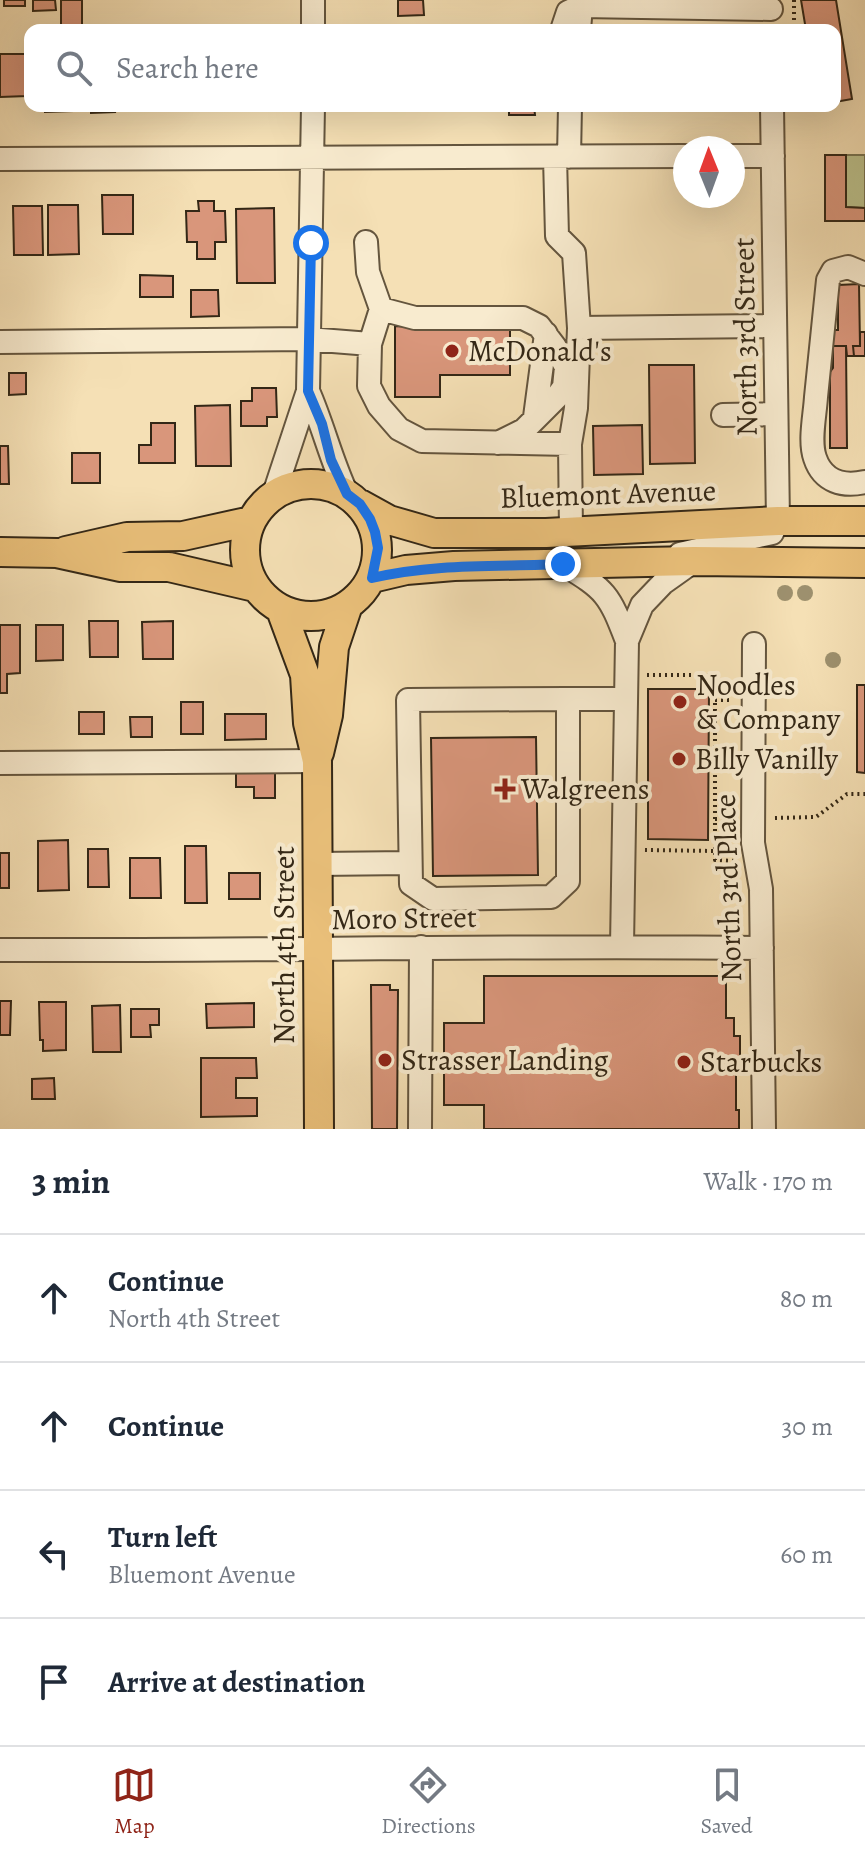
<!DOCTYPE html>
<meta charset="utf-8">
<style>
:root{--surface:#fff;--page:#f6f6f7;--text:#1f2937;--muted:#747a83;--line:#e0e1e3;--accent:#8f2418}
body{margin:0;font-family:Alegreya,serif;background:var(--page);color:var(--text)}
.compass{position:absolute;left:673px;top:136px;width:72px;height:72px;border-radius:50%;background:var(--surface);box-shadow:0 8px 32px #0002;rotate:359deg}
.stop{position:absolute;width:24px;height:24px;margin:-18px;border:6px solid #1a73e8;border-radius:50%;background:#fff}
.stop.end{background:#1a73e8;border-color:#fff;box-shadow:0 2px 8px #0008}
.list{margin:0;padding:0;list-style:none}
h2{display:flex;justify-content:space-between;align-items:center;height:104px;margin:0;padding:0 32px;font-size:34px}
h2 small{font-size:26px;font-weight:400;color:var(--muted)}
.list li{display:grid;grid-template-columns:52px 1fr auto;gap:24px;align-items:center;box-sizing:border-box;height:128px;padding:0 32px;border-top:2px solid var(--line)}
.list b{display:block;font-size:30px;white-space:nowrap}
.list p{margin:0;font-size:26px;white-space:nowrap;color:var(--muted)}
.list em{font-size:26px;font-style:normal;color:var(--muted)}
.icon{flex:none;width:44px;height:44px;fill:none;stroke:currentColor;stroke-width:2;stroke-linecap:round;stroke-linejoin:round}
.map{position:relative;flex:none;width:865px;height:1129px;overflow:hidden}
.search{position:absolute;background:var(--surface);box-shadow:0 8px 32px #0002;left:24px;right:24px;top:24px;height:88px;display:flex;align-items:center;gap:20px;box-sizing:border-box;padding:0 28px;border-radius:16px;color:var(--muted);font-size:30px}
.sheet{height:616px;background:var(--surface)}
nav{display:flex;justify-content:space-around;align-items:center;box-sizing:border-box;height:112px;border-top:2px solid var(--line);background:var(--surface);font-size:22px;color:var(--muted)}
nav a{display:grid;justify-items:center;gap:4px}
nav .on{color:var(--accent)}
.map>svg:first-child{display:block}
</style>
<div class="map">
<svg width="865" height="1129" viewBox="0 0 865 1129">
<rect width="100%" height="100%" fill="#f5e0b5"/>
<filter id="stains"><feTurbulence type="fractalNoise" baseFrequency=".0025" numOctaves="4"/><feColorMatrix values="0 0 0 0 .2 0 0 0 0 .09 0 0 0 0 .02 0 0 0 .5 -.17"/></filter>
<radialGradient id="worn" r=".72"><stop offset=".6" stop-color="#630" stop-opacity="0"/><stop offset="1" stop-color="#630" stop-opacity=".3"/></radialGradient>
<path fill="#bcc28d" stroke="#787452" stroke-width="2" d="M846 155H865V208L846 207Z"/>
<path fill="#d9967b" stroke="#332716" stroke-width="2" d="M4 0H25V6H4Z
M33 0H55L56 10 33 11Z
M61 0H82V28H61Z
M398 0H423L424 15 398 16Z
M801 0H836L852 99 835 102V30H806Z
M0 54H27V96L0 97Z
M45 106H73V111L45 112Z
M91 106H114L115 112 91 113Z
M137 106H164V109H138Z
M454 106H487V110H454Z
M509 106H534L535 115H509Z
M825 155H846V207L865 208V221H825Z
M102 195H133V234H103Z
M198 201H214V211H225L226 242H215V259H197V242H187L186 211H199Z
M48 205H78L79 254 48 255Z
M13 206H42L43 255H14Z
M274 208 275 283H237L236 209Z
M140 275 173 276V297H140Z
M859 284 860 346H853L854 356H847L846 346H830V330H838V285Z
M191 290H218L219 316 191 317Z
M395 326 510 327V375H440V397H395Z
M860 332H865V356H854L853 346H860Z
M833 346H846L847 448H830V372L833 368Z
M649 365H694L695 463 650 464Z
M9 373H26V394L9 395Z
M252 388H276L277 417H267V426H241V401H252Z
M230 405 231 466H196L195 406Z
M151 423H175V463H139V445H151Z
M642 425 643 474 594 475 593 426Z
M0 446H8L9 484H0Z
M72 453H100V483H72Z
M89 621H118V657H90Z
M173 621V659H143L142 622Z
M0 625H20V673L7 674V693H0Z
M36 625H63V660L36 661Z
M857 685H865V773L857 772Z
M648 689H709L708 840 648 839Z
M181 702H203V734H181Z
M79 712H104V734H79Z
M225 714H266V739L225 740Z
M130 717H152V737H131Z
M536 737 538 875 433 876 431 738Z
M275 768V798H254V787H236V769Z
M68 840 69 890 38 891V841Z
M185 846H206L207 903H185Z
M88 849H108L109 887H88Z
M0 853H9V888H0Z
M130 858H160L161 898H130Z
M229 873H260V899H229Z
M484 976H726V1018H734V1036H740V1067H736V1110H739V1129H484V1105H444V1023H484Z
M371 985H390V990H398L397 1129H372Z
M0 1001H11L10 1035H0Z
M39 1002H66V1050L43 1051V1040H40Z
M254 1003V1027L207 1028 206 1004Z
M120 1005 121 1052H93L92 1006Z
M131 1009H159V1025H150L151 1037H131Z
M201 1058H256L257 1078H236V1098H257V1116L201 1117Z
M54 1078 55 1099H32V1079Z"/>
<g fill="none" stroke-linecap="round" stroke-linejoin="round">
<g stroke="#64553e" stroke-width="26">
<path id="minor" d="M313 0V30
M562 30 568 12 581 6
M579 30 581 6 771 9
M733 156H773
M555 157 557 236 574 253 579 328 576 408 570 444 571 531
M569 157 570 106
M0 159 685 156
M865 274 848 267 833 271 828 280C824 319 820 358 816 397 815 415 809 441 815 458 823 482 843 487 865 482
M381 309 415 318H523L539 326 555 347 566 367 564 387 556 398 524 430 498 443
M579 328 774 326
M0 342 308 339 370 344 381 309 368 272 366 242
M370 344 369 386 379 406 399 429 422 441 570 444
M308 391C323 425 331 460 347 494
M723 415 776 414
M535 417 546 334
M274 494 308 391 313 106
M680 554 772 533 778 521 772 106
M563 564C606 590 609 594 627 641
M754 644 753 843 761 889 764 1129
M568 699V881L551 897 433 899 411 884 408 700Z
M568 699H626
M0 763 317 761
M317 864 409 863
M622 946 627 641 642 605 663 583 694 561
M0 950C254 951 508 945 762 948
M420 1129 421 947"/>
</g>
<g stroke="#332716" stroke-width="32">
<path id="major" d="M245 550a66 66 0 1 1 132 0a66 66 0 1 1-132 0Z
M360 504 389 520 434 533H546L778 521H865
M66 551 127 537 183 536 251 521
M0 552 57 553 121 567H169L255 587
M372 578 406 570 454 566 694 561 865 563
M281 610 305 675 308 723 317 761 319 1129
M319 753 328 715 334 647 348 605"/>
</g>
<path stroke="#332716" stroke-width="4" stroke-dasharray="2 4" stroke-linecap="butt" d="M794 0V30
M647 675H715V851
M715 700H733
M775 818 816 817 847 794H865
M715 819H734
M645 850 715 851V860L735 861
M724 927 723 920H739"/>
<use href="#minor" stroke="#f8ebcf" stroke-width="22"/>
<use href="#major" stroke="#eac07a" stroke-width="28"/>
</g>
<g fill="#9d906e">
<circle cx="785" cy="593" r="8"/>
<circle cx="805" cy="593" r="8"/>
<circle cx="833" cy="660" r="8"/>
</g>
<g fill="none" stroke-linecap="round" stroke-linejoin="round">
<path stroke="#1a73e8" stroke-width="10" d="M311 243 308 391 322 424 331 460 347 494 360 504 370 519 375 532 378 548 372 578C435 563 499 567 563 564"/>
</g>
<g fill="#8f2418" stroke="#f8ebcf" stroke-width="3">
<circle cx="452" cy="351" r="8"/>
<circle cx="680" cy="702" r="8"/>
<circle cx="679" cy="759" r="8"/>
<path d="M501 777h8v8h8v8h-8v8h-8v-8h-8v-8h8z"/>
<circle cx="385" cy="1060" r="8"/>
<circle cx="684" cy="1062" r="8"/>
</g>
<g text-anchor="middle" stroke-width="8" stroke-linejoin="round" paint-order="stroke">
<g font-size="30" fill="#332716" stroke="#f8ebcf">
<text transform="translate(745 337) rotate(-91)" y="10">North 3rd Street</text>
<text transform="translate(608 494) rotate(-2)" y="10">Bluemont Avenue</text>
<text transform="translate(728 888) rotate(-92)" y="10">North 3rd Place</text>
<text transform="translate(404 918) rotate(-1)" y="10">Moro Street</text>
<text transform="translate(284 945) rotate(-90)" y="10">North 4th Street</text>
</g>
<g font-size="30" fill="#332716" stroke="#f8ebcf" text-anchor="start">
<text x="468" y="361">McDonald's</text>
<text x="696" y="695">Noodles<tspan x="696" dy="34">&amp; Company</tspan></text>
<text x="695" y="769">Billy Vanilly</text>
<text x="521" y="799">Walgreens</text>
<text x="401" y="1070">Strasser Landing</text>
<text x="700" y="1072">Starbucks</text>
</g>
</g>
<rect width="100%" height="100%" filter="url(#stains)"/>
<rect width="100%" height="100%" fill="url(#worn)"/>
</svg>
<svg class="compass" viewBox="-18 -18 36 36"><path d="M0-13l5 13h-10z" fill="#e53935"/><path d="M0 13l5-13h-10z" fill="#747a83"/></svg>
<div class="stop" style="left:311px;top:243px"></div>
<div class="stop end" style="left:563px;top:564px"></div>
<div class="search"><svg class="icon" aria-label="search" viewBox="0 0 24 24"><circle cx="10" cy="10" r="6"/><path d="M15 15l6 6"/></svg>Search here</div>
</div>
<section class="sheet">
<h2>3 min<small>Walk · 170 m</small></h2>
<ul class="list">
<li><svg class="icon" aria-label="ahead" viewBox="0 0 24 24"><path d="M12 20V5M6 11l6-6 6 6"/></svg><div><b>Continue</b><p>North 4th Street</p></div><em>80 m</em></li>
<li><svg class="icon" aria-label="ahead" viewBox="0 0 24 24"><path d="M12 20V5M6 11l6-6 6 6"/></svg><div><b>Continue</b></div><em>30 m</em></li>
<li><svg class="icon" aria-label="left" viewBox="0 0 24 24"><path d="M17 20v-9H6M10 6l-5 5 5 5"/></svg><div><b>Turn left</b><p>Bluemont Avenue</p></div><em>60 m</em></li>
<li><svg class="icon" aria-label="arrive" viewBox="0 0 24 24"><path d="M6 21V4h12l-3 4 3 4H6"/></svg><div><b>Arrive at destination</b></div></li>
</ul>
</section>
<nav>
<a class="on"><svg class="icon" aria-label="map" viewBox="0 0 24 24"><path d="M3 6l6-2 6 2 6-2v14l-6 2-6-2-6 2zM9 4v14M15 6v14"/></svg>Map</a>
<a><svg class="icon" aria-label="directions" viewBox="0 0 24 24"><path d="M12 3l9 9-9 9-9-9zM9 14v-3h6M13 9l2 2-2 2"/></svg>Directions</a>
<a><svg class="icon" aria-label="saved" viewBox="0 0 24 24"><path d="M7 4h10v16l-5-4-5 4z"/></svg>Saved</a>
</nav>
